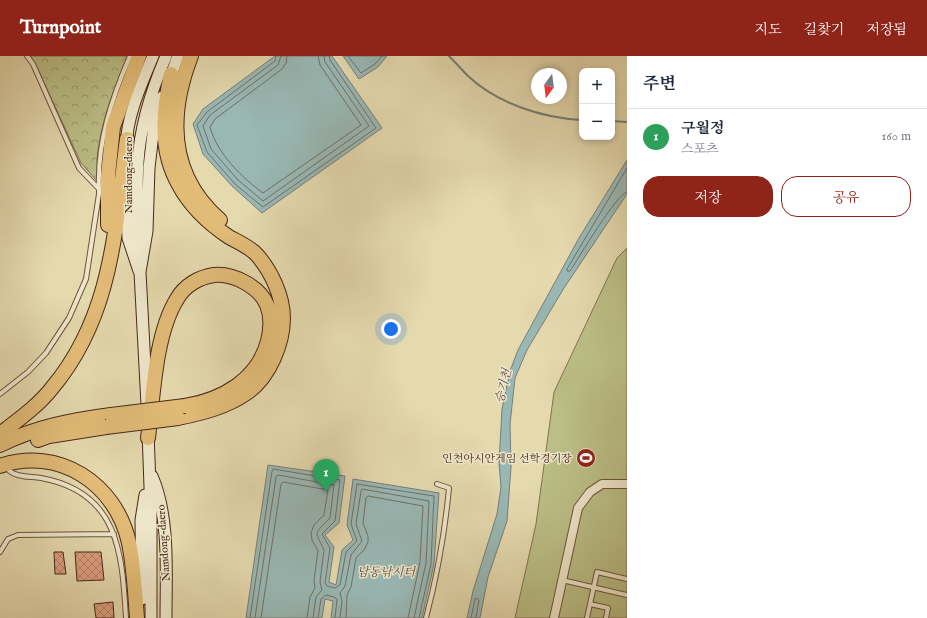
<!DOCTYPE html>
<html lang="ko">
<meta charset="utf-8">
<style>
:root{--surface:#fff;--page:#f2f2f3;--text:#1f2937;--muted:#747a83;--line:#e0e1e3;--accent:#8f2418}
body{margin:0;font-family:"IM FELL English","Noto Serif KR",serif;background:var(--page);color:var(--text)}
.controls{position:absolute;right:12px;top:12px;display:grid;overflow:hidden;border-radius:8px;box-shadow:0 2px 6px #0003}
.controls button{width:36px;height:36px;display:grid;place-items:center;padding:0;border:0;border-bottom:1px solid var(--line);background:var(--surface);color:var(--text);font:20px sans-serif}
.compass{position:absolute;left:531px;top:12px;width:36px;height:36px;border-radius:50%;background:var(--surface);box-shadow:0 2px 6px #0003;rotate:194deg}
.you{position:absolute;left:391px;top:273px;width:14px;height:14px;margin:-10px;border:3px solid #fff;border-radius:50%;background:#1a73e8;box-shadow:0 0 0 6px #1a73e833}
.badge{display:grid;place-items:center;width:26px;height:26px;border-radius:50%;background:var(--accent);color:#fff;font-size:13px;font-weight:700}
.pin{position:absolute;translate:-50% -33px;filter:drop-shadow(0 1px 2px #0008)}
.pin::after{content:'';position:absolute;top:21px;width:14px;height:12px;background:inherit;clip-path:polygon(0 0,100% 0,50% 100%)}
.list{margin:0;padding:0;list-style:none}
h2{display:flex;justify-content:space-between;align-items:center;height:52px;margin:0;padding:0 16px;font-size:17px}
h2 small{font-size:13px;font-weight:400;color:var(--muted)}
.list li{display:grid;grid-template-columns:26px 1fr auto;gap:12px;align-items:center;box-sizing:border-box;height:56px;padding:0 16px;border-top:1px solid var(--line)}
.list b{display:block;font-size:15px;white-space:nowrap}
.list p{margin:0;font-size:13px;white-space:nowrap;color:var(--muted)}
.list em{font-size:13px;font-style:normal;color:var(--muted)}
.actions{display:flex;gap:8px;padding:12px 16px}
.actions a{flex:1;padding:9px 0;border:1px solid var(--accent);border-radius:16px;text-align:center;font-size:14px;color:var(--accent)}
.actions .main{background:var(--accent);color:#fff}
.map{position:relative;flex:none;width:627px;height:562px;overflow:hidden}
header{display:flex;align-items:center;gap:24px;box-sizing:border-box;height:56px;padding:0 20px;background:var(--accent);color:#fff}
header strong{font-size:19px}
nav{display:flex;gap:22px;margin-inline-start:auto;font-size:14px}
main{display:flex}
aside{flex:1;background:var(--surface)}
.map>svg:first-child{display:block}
</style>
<header>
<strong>Turnpoint</strong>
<nav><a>지도</a><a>길찾기</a><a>저장됨</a></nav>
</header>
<main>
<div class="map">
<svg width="627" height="562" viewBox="0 0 627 562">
<defs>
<pattern id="forest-crowns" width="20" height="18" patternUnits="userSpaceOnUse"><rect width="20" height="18" fill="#bbbe86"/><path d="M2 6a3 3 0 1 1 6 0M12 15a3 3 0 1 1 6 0" fill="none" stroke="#9a9a6d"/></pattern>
<pattern id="building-cross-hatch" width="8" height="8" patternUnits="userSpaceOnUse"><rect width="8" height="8" fill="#de9f80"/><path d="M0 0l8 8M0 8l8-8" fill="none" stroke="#b68268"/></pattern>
</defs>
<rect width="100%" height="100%" fill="#e5d9ae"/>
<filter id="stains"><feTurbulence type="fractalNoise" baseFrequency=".005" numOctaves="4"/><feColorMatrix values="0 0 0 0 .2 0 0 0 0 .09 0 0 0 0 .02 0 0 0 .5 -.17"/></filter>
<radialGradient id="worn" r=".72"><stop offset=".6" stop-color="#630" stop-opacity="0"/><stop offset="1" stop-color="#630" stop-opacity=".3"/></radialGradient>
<path fill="url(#forest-crowns)" stroke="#817350" d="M30 0H128C114 32 100 68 97 103 97 111 98 118 97 125L81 107 35 7Z"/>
<path fill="#bbbe86" stroke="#817350" d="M627 192V562H515L536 468 554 336 617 202Z"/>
<path fill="#99b8b5" stroke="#787e77" d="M275 0H332L382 72 262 157 232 130 203 98 193 68 203 53Z
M343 0H387L378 11 359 23Z
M627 104V138L564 232 527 294 515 322 510 368 511 411 507 465 488 521 480 562H467L473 535 497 458 501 431 499 407 502 353 510 315 518 294 579 182Z
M268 409 345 420 339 467 325 479 334 491 329 526 336 529 342 494 353 484 347 469 353 423 439 437 434 508 422 562H331L333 545 325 543 322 562H246Z"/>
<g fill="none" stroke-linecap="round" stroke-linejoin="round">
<path stroke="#707067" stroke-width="1" d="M276 0 275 5 207 56 197 69 207 96 235 128 263 151 376 72 330 4 329 0
M281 0 278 9 210 59 203 70 211 93 238 124 263 145 369 70 325 6 324 0
M287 0 286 7 282 13 215 63 210 71C217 97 241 121 263 137L361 69 320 9 318 0
M348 0 361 17 375 8 382 0
M627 112 567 213V215H570C578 203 617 137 627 136
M250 562 272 415 273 413 340 424 335 465 322 478 330 492 325 527 327 530 335 532 340 529 346 496 357 485 351 468 357 428 434 440 431 508 419 562
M255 562 276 421 278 419 334 429 330 462C314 479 314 473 324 494L320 526 322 534 316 541 313 562
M261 562 281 428 283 426 328 434 324 459 314 469 311 477 312 484 318 495 314 524 315 532 310 541 307 562
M318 562 321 543 326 539 334 541 337 543 335 562
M340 562 342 545 340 537 345 530 351 499 362 485 356 468 361 435 362 433 429 445 426 507 414 562
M346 562 347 539 351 531 356 502 364 494 368 486V480L363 467 366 442 368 440 423 450 420 506 408 562
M471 562 475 543 477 542 479 544 476 562"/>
<path stroke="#787e77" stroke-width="2" d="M449 0C456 7 462 14 468 20 498 48 543 62 582 64
M612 65 627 66"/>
</g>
<path fill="url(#building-cross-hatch)" stroke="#472819" d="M54 496H63L66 518H55Z
M75 496H101L104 524 77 525Z
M113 546 114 562H96L94 548Z"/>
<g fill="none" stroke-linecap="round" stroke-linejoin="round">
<g stroke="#6e543e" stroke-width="6">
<path id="service" d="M99 133C97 86 112 42 130 0
M0 338 28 316 46 297 69 262 86 223 99 138V133L79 112 33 8 27 0
M7 412C14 422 30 420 41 422 119 436 122 497 126 562
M0 496 8 483 18 479 114 478
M562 524 627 539
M590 548 608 552 606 562
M426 562C437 520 445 476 449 432L437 428
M587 562 597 516 627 523"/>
</g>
<g stroke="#6e543e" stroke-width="10">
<path id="minor" d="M554 562 578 452 590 436 602 428H627"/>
</g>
<g stroke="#472819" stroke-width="13">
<path id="secondary" d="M169 25 178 0
M126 91C127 59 141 29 153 0
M126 130 128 182 139 215
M139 195C138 166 136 136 138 106 140 70 152 33 166 0
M147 349 140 216 147 175 149 112 154 69 162 41
M148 375 151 459V562
M152 420C170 461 166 518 166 562
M142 543 141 464 145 439"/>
</g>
<g stroke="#472819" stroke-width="16">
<path id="motorway" d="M191 0C168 60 168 119 220 164
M171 18C163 56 159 94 179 129 191 151 208 167 229 181 238 186 250 191 257 199 271 215 283 240 283 262 283 288 269 321 248 336 227 351 202 357 178 362
M108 169V119L113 71 139 0
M0 378C18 364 38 350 52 332 113 259 115 172 127 83
M148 382C153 341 155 278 177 243 184 230 199 221 214 219 233 217 260 231 267 249 272 261 271 273 268 285 258 324 222 344 185 350
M38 384 49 380 106 371
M0 389C35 371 73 364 111 359
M0 410C58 390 116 427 129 487 134 511 135 537 137 562"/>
</g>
<use href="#service" stroke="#eee6ca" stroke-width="4"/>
<use href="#minor" stroke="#eee6ca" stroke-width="8"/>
<use href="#secondary" stroke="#eee6ca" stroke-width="11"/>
<use href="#motorway" stroke="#e2bc77" stroke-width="14"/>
<g stroke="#472819" stroke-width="16" stroke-linecap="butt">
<path id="motorway-bridge" d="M111 359 185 350
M106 371 178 362"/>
</g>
<use href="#motorway-bridge" stroke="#e2bc77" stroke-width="14"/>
</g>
<defs>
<g id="stadium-disc" transform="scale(1)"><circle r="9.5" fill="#8f2418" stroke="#eee6ca"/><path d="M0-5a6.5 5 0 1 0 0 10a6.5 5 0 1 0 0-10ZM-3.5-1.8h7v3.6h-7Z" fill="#fff"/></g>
</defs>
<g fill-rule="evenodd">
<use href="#stadium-disc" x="586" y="402"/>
</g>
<g text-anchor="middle" stroke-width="3" stroke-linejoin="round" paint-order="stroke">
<g font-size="11" fill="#472819" stroke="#eee6ca">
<text transform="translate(128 119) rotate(-90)" y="4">Namdong-daero</text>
<text transform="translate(163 487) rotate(-94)" y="4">Namdong-daero</text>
</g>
<g font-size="11" fill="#472819" stroke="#eee6ca" text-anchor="end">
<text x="572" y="406">인천아시안게임 선학경기장</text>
</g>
<g font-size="12" font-style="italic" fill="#5c4c40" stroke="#eee6ca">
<text transform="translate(503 330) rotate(-76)" y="4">승기천</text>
<text x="386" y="520">남동낚시터</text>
</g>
</g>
<rect width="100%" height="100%" filter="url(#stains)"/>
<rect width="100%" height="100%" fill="url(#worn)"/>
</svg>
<div class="controls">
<button>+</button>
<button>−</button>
</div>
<svg class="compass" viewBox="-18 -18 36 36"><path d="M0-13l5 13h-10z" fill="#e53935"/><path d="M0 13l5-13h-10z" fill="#747a83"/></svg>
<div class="you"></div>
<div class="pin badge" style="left:326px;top:436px;background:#2e9e5b">1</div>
</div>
<aside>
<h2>주변<small></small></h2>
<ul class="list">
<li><span class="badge" style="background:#2e9e5b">1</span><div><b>구월정</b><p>스포츠</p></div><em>160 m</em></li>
</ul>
<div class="actions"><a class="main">저장</a><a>공유</a></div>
</aside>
</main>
